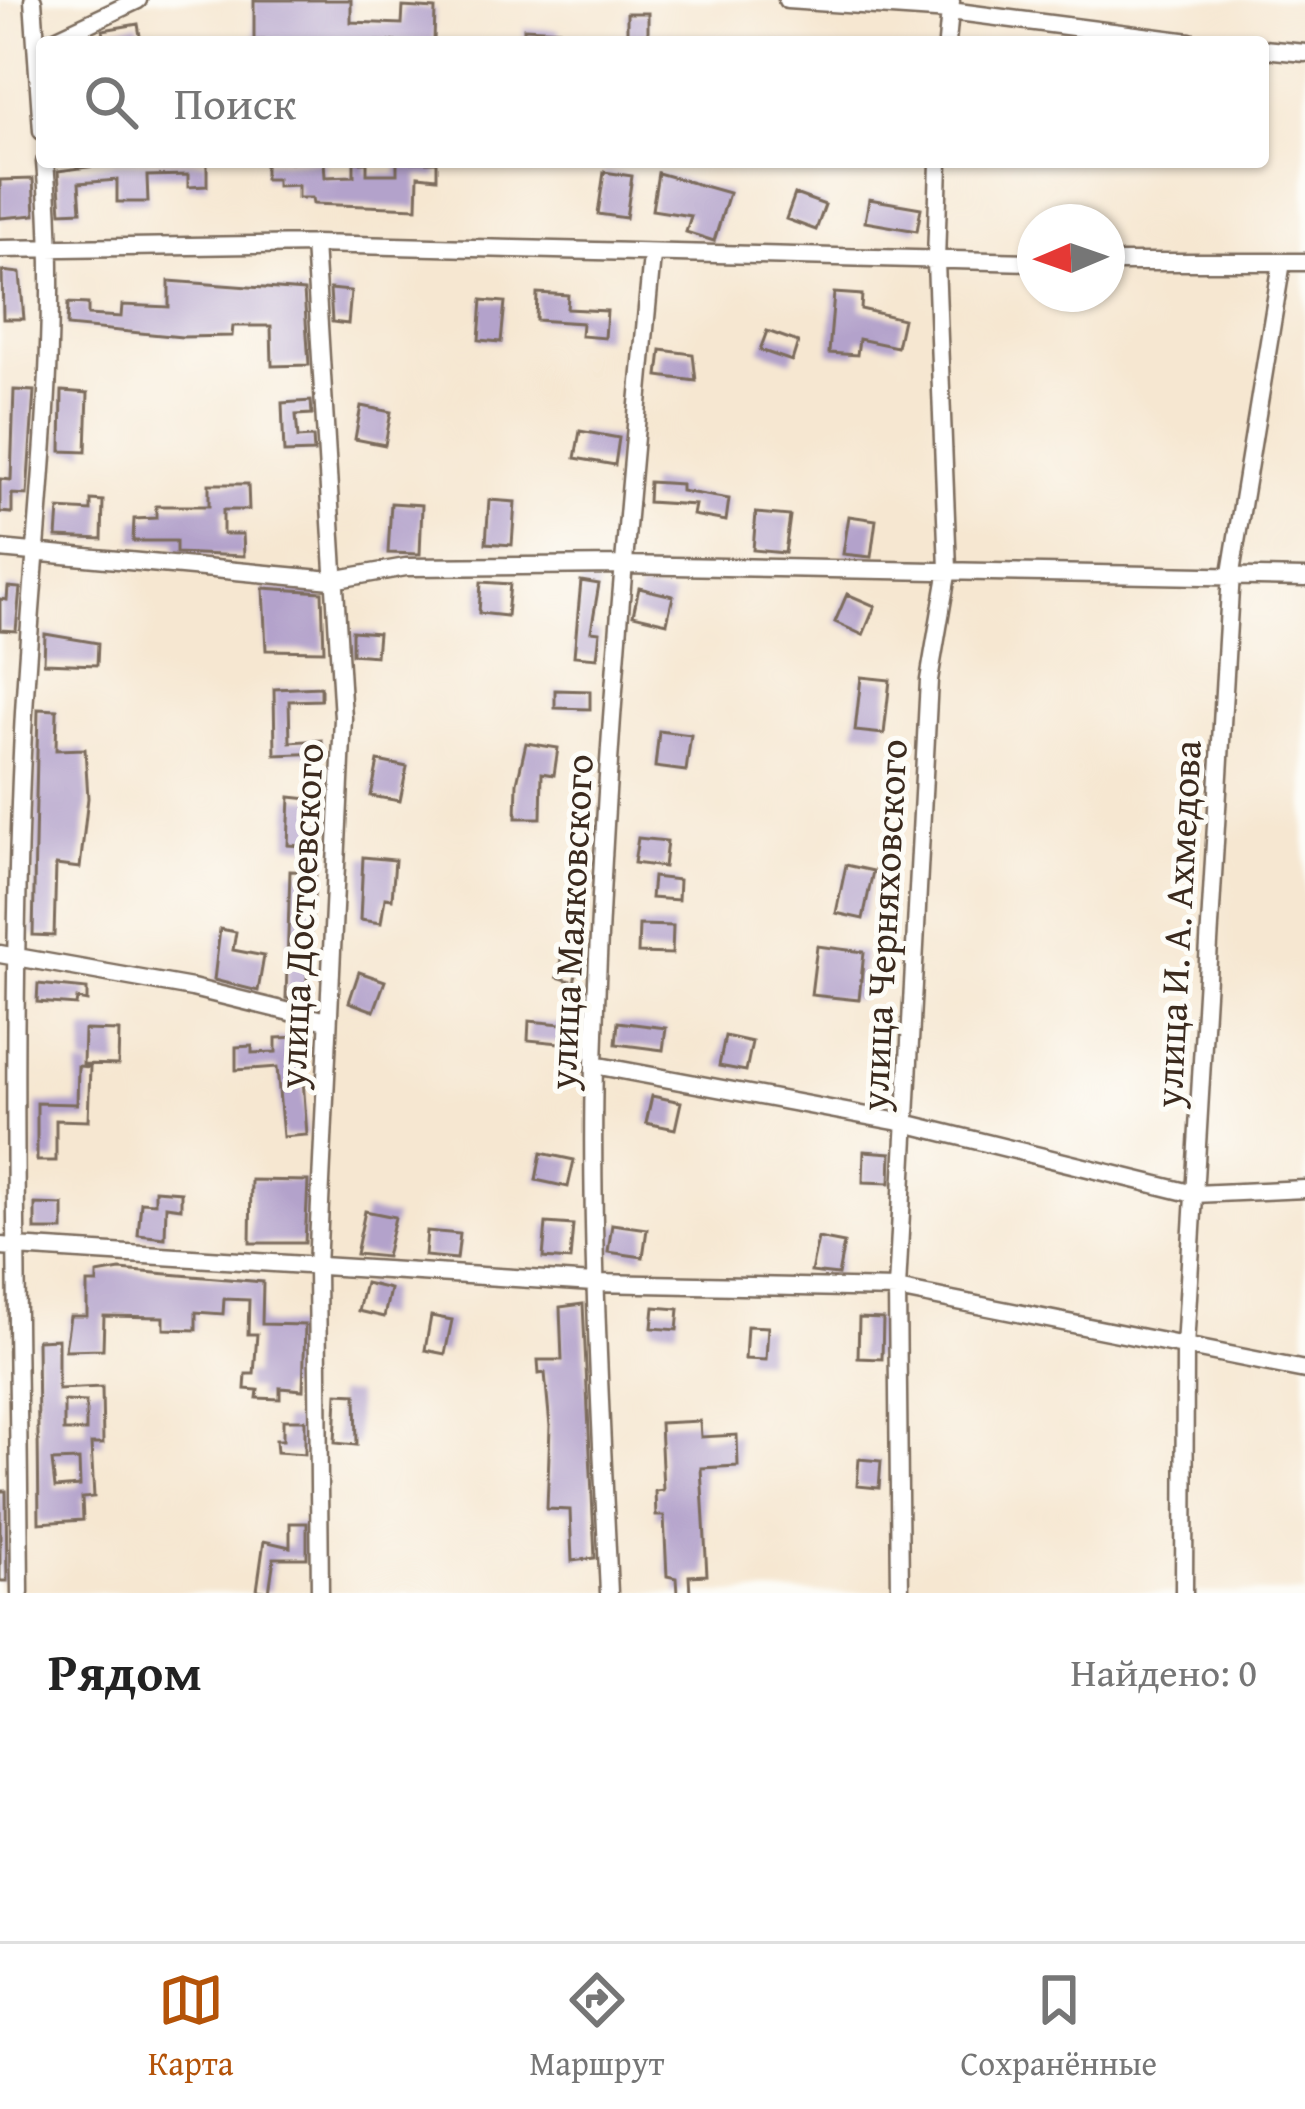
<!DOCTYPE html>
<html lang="ru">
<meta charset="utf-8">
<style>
:root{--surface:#fff;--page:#f2f2f2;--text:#222;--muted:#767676;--line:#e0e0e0;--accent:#b45309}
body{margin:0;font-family:"Gentium Book Plus",serif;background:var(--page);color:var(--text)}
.compass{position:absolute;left:1017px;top:204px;width:108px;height:108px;border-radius:50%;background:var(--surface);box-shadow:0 3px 9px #0004;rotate:268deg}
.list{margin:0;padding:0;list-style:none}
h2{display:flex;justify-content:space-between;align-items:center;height:156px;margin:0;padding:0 48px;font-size:51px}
h2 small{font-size:39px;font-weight:400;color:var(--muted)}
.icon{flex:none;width:66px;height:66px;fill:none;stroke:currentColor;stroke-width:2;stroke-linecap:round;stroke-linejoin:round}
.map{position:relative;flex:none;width:1305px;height:1593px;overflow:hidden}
.search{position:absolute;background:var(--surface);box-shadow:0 3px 9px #0004;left:36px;right:36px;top:36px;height:132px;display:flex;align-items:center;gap:30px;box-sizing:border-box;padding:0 42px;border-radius:12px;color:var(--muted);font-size:45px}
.sheet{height:348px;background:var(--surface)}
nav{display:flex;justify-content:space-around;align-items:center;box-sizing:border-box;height:168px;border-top:3px solid var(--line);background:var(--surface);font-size:33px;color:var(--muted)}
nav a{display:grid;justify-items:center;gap:6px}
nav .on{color:var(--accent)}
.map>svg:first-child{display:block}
</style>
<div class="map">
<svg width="1305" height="1593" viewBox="0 0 1305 1593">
<rect width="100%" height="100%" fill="#fdfcf7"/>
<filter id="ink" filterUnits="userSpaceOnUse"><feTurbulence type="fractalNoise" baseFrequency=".00833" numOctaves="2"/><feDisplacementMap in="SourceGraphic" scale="24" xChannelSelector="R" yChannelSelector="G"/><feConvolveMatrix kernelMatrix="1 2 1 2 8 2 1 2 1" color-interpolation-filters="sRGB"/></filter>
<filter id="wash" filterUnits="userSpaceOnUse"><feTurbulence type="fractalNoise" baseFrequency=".004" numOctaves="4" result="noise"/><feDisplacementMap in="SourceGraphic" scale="48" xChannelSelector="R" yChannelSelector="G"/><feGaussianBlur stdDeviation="2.7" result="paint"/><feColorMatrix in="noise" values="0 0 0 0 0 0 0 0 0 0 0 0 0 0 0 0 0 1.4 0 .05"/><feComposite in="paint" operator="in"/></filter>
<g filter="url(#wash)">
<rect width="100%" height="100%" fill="#f6e7d1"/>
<g id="blocks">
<path fill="#b3a2cb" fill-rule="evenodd" d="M254 0H351V22L402 24 403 7 435 9 434 42 254 40Z
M627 13H648V42H627Z
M138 24 141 42H105L103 30Z
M524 28 559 30 558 42H524Z
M207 162V186L188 187V175L147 176 148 202H117V180L79 183 81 211 61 212 58 171 117 163Z
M265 162H324L325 177 354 176V162H367V174H397V162H437V178L418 176 417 208 313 204 312 198H298V185L277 186V179H265Z
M604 172 632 176 626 218 598 214Z
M658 173 729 193 714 241 686 232 691 216 652 210Z
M33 179 35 215 0 218V180Z
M795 194 825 205 816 230 786 219Z
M869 199 921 208 917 231 865 222Z
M2 271 20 273 24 319H3Z
M169 281 304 291 309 365 272 366 271 326H233L232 336 182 337 67 326 68 303 88 304V315L121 317 122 305 169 307Z
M330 289 351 291 348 324 332 322Z
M537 293 568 295 567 309 607 311 605 338 581 336 582 323 536 320Z
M834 293 862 295 861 309 903 319 897 347 859 339 857 355 829 353Z
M482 300 505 302 501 342 479 340Z
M767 331 798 342 792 361 760 350Z
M661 350 693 354 696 381 658 376Z
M14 390 34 391 27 495 12 494V513L0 512V479L11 480Z
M62 391 88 393 86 452 61 451Z
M311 401 312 414 296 415 298 438 313 437 314 452 284 453 282 403Z
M361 406 391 412 385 445 355 439Z
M580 431 619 438 615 465 575 458Z
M649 482 681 484V491L729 499 726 521 693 515 695 505 648 502Z
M209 484H248L249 510H223V534H243L244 556 176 553V541H133L134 519 156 518V506H209Z
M91 500 103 501 102 539 57 537 59 509 91 511Z
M489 500 515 502 512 545 486 543Z
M391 503 422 505 420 554 388 553Z
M756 513 790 516 785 553 753 550Z
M849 516 876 520 871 557 843 554Z
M581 581 599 584 591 631 600 632 597 658 574 656Z
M481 582 510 584 507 616 479 613Z
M8 587 20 588 16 631 0 630V599L7 600Z
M263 588 322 592 324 651 266 650Z
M639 588 673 596 667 623 633 615Z
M847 594 875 606 863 635 835 622Z
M352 631 378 633 376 656 352 654Z
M45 634 98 643 97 665 44 663Z
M861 677 890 680 884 734 855 731Z
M321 687V700L289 701 290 742 322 740 323 753 275 755 274 689Z
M555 690 590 691V709L555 708Z
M38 709 57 710 56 750 85 749 88 798 80 868 56 865 54 936 33 935Z
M659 731 691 735 686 771 655 767Z
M526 743 558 748 554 775 542 773 541 818H516L517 783Z
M378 761 407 767 400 801 371 796Z
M290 797 319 800 317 847 288 845Z
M638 838 667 841 664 867 634 863Z
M363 857 395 860 392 899 385 898 381 923 360 920Z
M846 865 873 871 863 919 836 913Z
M290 871 316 872 305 1003 286 998Z
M653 877 679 880 678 900 651 898Z
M639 925 673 926 672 954 638 953Z
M220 929 236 932 233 950 264 956 258 991 214 980Z
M817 946 864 952 859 1000 811 995Z
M563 950 581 954 574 982 557 977Z
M359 972 385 981 374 1011 349 1002Z
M38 984 87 989V1001L77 999 76 1005 37 1002Z
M529 1021 573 1025 571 1044 528 1040Z
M618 1022 666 1028 663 1050 616 1044Z
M84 1030 119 1031 118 1065 83 1064Z
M725 1036 752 1042 746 1071 719 1066Z
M300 1037 307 1135 283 1137 277 1067 236 1070V1047L252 1046V1053L276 1052V1038Z
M78 1066 90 1067 88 1121 56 1120V1161H37V1103L77 1104Z
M652 1096 681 1102 675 1129 646 1123Z
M864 1151 891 1153 890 1183 863 1182Z
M541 1153 574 1160 568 1187 536 1180Z
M251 1180 308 1181 305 1243H250Z
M155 1190 181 1192V1208L166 1206 165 1238 138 1235 141 1202 155 1203Z
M35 1204 63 1205V1230H35Z
M365 1211 395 1217 386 1257 356 1254Z
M546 1223 573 1225 570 1260 543 1258Z
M612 1224 647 1229 643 1257 608 1252Z
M427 1231 460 1234 457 1259 425 1256Z
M818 1238 844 1243 838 1275 811 1272Z
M120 1270 263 1282 262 1324 305 1325 303 1390 280 1388V1399L257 1398 258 1390 245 1389 246 1374H254L257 1334H248L249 1300 224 1299 223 1314 196 1312V1330L164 1329V1317L104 1316 103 1349 65 1350 70 1316H87V1283H97V1274Z
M365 1283 390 1289 384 1317 358 1311Z
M583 1304 595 1558 572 1561 570 1510 547 1509 550 1426 545 1373 539 1374 538 1360H562L560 1307Z
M654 1307 679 1309 677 1330 652 1328Z
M431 1316 452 1320 445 1354 425 1350Z
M859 1318 883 1319 882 1359 858 1358Z
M747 1326 768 1327 766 1360 745 1359Z
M58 1339V1389L102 1387 103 1444H91L94 1497 82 1498 83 1520 39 1523 37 1340ZM64 1401 86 1402V1431H64ZM79 1460 80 1486 55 1488 52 1461Z
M337 1393 356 1394 357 1445 335 1443Z
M283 1420H305V1454L277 1452 276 1440H283Z
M700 1421 701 1437 737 1435 738 1466 701 1468 707 1575 689 1576 690 1593H677L676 1578 667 1576 664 1516H656L655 1491 663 1490 660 1423Z
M859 1459 881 1461 879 1488 857 1486Z
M0 1491H6L7 1581H0Z
M290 1523H307V1558H274L269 1592 257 1590 264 1541 290 1547Z"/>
</g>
</g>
<g filter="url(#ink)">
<use href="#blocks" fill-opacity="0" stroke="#7c6c5d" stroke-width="3"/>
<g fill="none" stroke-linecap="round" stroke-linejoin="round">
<g stroke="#7c6c5d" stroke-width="21">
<path id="street" d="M33 0 42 131
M787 0 950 11 1190 42
M49 42 138 0
M947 42 951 1
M1263 49 1305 53
M314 244 343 718 317 1267 320 1593
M0 249 314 244 1035 262
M1107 262H1305
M0 549 332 580 406 567 622 565 1305 578
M0 954 192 988 327 1021
M594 1065 905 1123 1194 1194 1305 1189
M0 1246 594 1283 897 1289 1305 1370
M20 1593C18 1307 9 1018 23 732 32 542 62 352 45 162
M609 1593C601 1417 590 1241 594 1065 602 795 626 524 652 256
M900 1593 897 1289 929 680 948 569 936 262 939 162
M1184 1593 1185 1347 1231 573 1282 262"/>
</g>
<use href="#street" stroke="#fff" stroke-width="16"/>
</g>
</g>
<g text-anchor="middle" stroke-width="10" stroke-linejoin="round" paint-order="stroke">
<g font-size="39" fill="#3b2a1e" stroke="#fdfcf7">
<text transform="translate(300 916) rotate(-87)" y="14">улица Достоевского</text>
<text transform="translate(570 922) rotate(-87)" y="14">улица Маяковского</text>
<text transform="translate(1177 924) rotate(-87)" y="14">улица И. А. Ахмедова</text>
<text transform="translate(883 925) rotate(-87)" y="14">улица Черняховского</text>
</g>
</g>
</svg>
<svg class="compass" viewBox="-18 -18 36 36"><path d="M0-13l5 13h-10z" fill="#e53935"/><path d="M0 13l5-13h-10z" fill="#767676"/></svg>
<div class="search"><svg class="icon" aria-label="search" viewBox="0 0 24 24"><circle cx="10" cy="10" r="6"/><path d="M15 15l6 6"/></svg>Поиск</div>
</div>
<section class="sheet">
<h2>Рядом<small>Найдено: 0</small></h2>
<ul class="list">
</ul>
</section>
<nav>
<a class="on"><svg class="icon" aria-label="map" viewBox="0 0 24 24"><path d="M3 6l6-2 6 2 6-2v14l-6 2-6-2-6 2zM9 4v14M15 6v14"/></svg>Карта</a>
<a><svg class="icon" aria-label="directions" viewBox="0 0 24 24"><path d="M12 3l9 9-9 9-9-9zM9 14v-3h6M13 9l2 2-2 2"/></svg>Маршрут</a>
<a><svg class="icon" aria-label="saved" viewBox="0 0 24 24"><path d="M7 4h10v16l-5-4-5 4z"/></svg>Сохранённые</a>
</nav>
